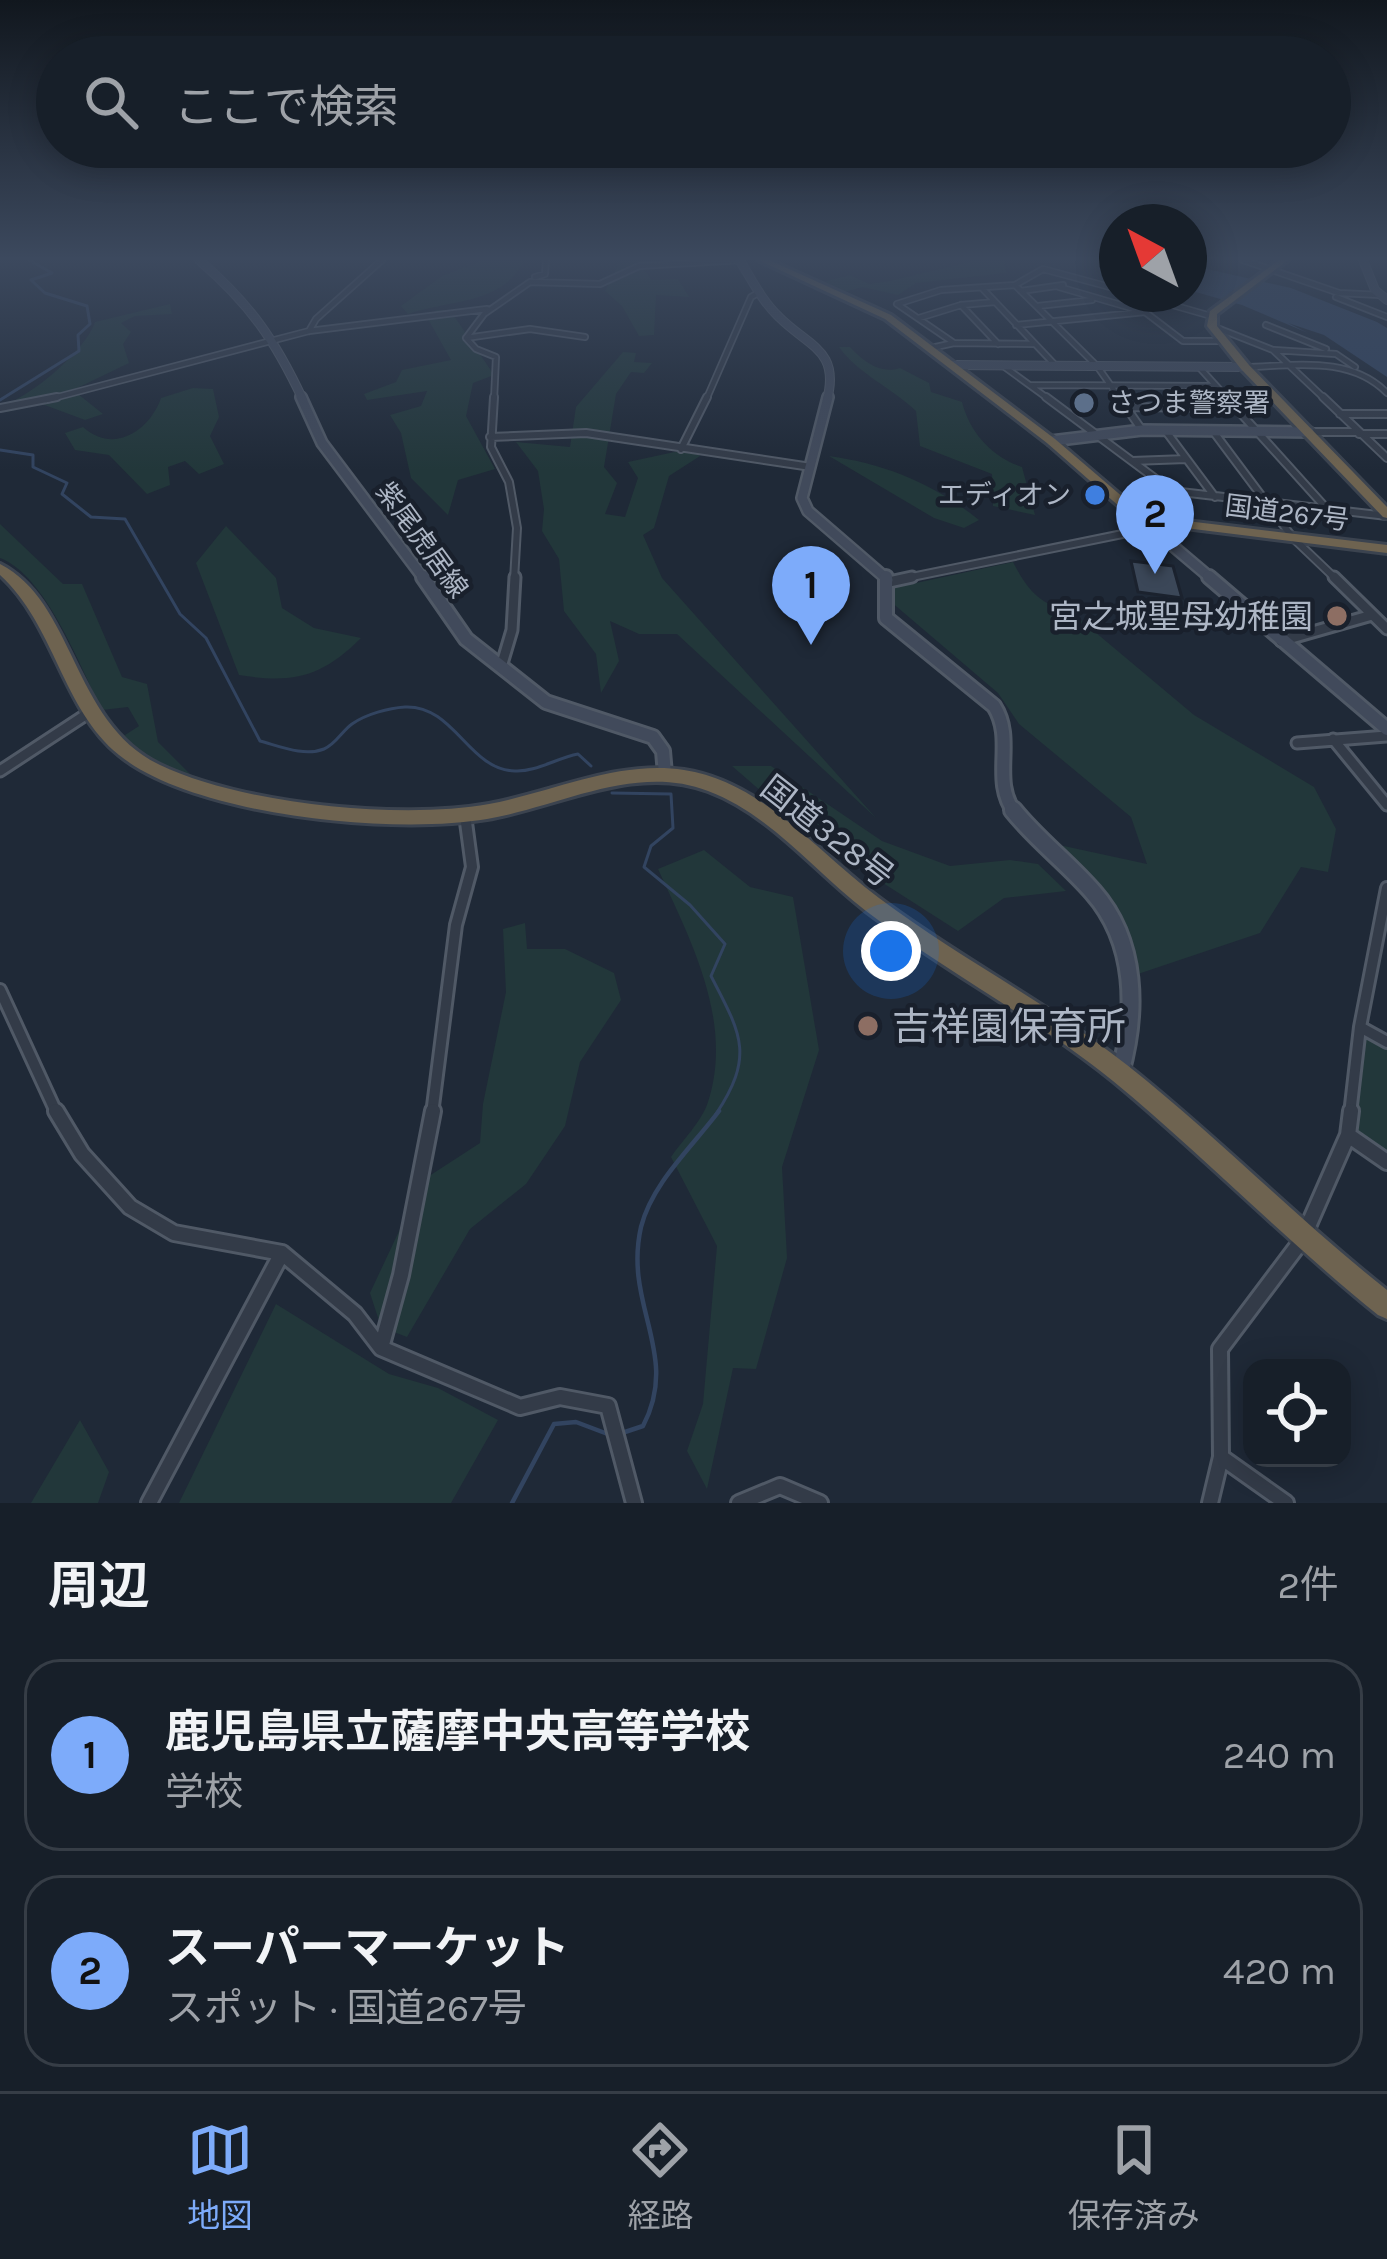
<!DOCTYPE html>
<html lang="ja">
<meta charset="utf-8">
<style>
:root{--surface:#171f29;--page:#242c35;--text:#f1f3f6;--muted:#9ea2a8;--line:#363d46;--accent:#7dabfa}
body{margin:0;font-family:Karla,"Noto Sans JP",sans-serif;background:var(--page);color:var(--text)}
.controls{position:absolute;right:36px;bottom:36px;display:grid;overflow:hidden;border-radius:24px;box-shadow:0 6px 30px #0003}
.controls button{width:108px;height:108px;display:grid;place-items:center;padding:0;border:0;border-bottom:3px solid var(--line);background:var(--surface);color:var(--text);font:60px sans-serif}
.compass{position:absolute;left:1099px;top:204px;width:108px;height:108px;border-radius:50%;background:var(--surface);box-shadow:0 6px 30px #0003;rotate:319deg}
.you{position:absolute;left:891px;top:951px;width:42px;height:42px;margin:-30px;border:9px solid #fff;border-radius:50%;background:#1a73e8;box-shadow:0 0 0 18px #1a73e833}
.badge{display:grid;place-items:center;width:78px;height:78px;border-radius:50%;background:var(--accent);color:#111;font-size:39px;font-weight:700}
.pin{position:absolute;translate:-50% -99px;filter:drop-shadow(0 3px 6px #0008)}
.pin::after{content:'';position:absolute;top:63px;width:42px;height:36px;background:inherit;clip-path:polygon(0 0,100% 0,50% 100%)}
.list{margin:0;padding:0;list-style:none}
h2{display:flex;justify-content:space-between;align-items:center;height:156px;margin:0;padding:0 48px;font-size:51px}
h2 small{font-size:39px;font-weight:400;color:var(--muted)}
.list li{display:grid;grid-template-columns:78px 1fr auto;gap:36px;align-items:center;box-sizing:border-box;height:192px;margin:0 24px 24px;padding:0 24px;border:3px solid var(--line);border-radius:36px}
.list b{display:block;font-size:45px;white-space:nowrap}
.list p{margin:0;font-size:39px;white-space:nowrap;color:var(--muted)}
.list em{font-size:39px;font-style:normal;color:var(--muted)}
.icon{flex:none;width:66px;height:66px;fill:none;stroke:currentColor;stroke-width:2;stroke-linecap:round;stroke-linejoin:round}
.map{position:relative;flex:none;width:1387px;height:1503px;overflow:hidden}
.search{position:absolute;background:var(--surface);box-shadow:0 6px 30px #0003;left:36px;right:36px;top:36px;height:132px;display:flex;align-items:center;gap:30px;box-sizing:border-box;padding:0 42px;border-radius:66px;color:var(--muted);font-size:45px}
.sheet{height:588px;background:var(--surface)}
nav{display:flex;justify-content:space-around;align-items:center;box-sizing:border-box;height:168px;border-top:3px solid var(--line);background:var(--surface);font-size:33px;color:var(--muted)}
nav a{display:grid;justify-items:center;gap:6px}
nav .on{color:var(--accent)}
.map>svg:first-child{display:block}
</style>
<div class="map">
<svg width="1387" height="1503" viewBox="0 0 1387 1503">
<rect width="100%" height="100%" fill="#1f2937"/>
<path fill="#22373a" d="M484 260H524C503 305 451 299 408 314L401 306 442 276Z
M621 260H639L651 280 678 279 689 297 656 295 654 335 639 336 622 306 605 291Z
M978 260H1004L1006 273 916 283 898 295 862 287 845 292 823 282 850 275 869 284 890 281Z
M170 304 172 314 135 316 121 323 131 332 123 344 129 363 73 390 103 414 85 420 42 404 6 412 0 406C29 399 86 350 95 322Z
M436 310H450L494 375 473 383 466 416 495 469 458 480 448 515 411 478 401 433 390 415 421 406 427 391 367 400 364 394 396 382 402 370 451 360 428 319Z
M839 347H850C863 361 881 375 900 368L929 383 931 392 962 402C970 433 992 457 1022 467L1035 515 993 506 992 474 920 446 916 411C892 388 857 373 839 347Z
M623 352 636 353 634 362 652 363 644 373 631 372 616 394 604 467 617 483 605 514 625 517 638 478 628 462 693 448 700 456 669 476 654 528 643 535 662 578 876 818 677 634H639L610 621 619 661 601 693 596 654 564 611 559 559 542 531 544 509 538 471 516 442 570 447 576 407Z
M193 388 213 389 219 417 210 436 224 464 199 474 185 461 168 467 170 485 147 494 109 455 75 450 65 433 83 427C114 455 150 430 161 398Z
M829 456C886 464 934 484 979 520L964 528 934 518Z
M0 524 63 584H82L122 677 147 684 158 742 194 778 166 769 119 739 139 726 128 707 102 710C80 667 46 575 0 558Z
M226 526 276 578 282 608 314 628 361 638C322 677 293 684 239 675L196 563Z
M1013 562C1027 589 1040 605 1070 611L1194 715 1314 787 1336 829 1328 872 1301 867 1260 933 1135 975 1112 899 1050 843 1147 864 1131 817 1019 724 998 693 890 601 893 588Z
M732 766H771L882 841 950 866 1010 860 1038 864 1066 891 1004 898 958 931 822 844Z
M704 850 750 887 793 897 819 1050 782 1167 787 1258 756 1369 733 1368 707 1489 687 1451 703 1404 717 1246 671 1157C682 1141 702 1121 708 1102 734 1022 691 941 658 869Z
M525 923 527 949H565L614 973 621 1000 580 1062 565 1126 526 1184 470 1229 407 1337 381 1327 370 1293 423 1180 480 1143 483 1104 506 992 503 929Z
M1360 1027 1387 1042V1162L1348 1135Z
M276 1304 389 1374 438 1388 498 1420 451 1503H179Z
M80 1420 109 1472 98 1503H31Z"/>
<path fill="#324460" d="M1189 265 1291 288 1377 322 1387 328V377L1324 335 1288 323 1308 333 1242 305 1192 291Z"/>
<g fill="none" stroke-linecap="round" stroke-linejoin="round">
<path stroke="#324460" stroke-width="3" d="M0 400 79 351 78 335 90 324 87 306 45 293 31 280 52 273 29 260
M0 450 33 455V467L67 483 62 494 91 517 125 519 180 614 206 638 260 741C279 746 304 757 324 749 336 744 342 731 352 724 366 714 389 708 405 707 455 705 468 770 515 771 536 772 557 758 578 754L591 766
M612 793 671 794 673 828 651 846 644 867 690 905 725 944 711 976C741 1034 755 1055 716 1114"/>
<path stroke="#324460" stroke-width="4.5" d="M622 1433 643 1426C681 1353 623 1306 641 1227 652 1183 692 1147 719 1111
M512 1503 554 1424 576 1422 613 1436"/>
</g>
<path fill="#3b4758" stroke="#1b222e" stroke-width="3" d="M1131 561 1173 566 1182 598 1138 592Z"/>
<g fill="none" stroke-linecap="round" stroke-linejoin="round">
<g stroke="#505966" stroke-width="8">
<path id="street-far4" d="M1243 260 1339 293 1380 295
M535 277 545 274 546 260
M1015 285 1097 366 1121 400
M1059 287 1145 312 1183 341H1221
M982 288 1056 366
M1021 291 1063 285
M1134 294 1211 316
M1336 297 1387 317
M961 305 998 344
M1038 306 1092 300
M919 318 961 305 995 302
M1016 325 1145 312 1159 301
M1266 325 1326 349
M1212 326 1273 350 1326 400
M309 331 316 319 382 260
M466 338 530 329 585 337
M954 343 897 304 941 290 1015 285 1043 269 1117 289
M931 348 954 343 1035 344
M1274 350 1336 354 1355 367
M1002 365 1050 400
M1199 367 1229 400
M1245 367C1294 366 1350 355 1387 393
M1030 385 1215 386
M46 400 309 331 487 309
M494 400 496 357 476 349 466 338 484 314 530 282 600 284 639 266 742 260
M706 400 751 297 760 292"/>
</g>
<g stroke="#505966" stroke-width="10">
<path id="street-far3" d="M494 397 491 447 509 482 517 528 514 580
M1046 397 1172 491 1387 516
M1119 397 1142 430
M1226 397 1327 509
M1323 397 1387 458
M1125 407 1238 408
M0 408 57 397
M1340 414H1387
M1165 430 1215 497
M1213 431 1293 538 1337 580
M1309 432H1356
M1359 434H1387
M490 437 586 433 811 467
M681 449 707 397
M1132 461 1186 459
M1172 491 1180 525
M897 580 1147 529"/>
</g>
<g stroke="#505966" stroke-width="15">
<path id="street-far2" d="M1334 577 1387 629
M889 582 912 577
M1281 641 1372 615
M501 667 512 630 515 577
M1333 739 1387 805
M1297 743 1387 736
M0 771 90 712"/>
</g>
<g stroke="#505966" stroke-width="16">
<path id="street-far1" d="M0 990 57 1114
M1360 1027 1387 1042
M432 1114 456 925 472 867 465 815
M1350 1114 1360 1027 1387 888"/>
</g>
<g stroke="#505966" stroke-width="20">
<path id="street" d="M56 1111 82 1154 130 1207 174 1233 282 1253 355 1314 381 1348 520 1407 560 1397 608 1406 634 1503
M1348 1135 1387 1162
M381 1348 401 1275 433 1111
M1221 1457 1286 1503
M149 1503 282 1253
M739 1503 780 1486 820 1503
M1210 1503 1221 1457 1220 1349 1302 1240 1348 1135 1351 1111"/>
</g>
<g stroke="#505966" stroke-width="10">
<path id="secondary-far3" d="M199 260C250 304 275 340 303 400
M1363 260 1375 290 1387 300
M740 261C752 280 762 301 779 317 809 347 840 350 827 400
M953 365 1245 367"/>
</g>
<g stroke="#505966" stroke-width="14">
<path id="secondary-far2" d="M301 397 322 443 425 580
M828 397 802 498 808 511 888 580
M1051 441 1142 430 1309 432
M1141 519 1213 580"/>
</g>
<g stroke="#505966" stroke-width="18">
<path id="secondary-far1" d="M423 577 466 639 546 702 653 737 663 751 665 774
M886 577V618L994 706C1016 740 990 780 1015 813
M1209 577 1387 729"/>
</g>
<g stroke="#505966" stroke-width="22">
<path id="secondary" d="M1013 810C1037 840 1068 863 1093 892 1137 942 1137 1012 1120 1073"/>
</g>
<g stroke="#3b434f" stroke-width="6">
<path id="highway" d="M758 260H769L891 315 1055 439 1145 516 1387 545V553L1137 522 1047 443 885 319Z
M1279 260H1288L1217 314V326L1249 365 1387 507V518L1383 517 1241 369 1207 326 1210 311Z
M0 564C75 602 72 723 160 765 241 804 400 820 489 804 554 792 617 760 684 770 763 782 818 853 879 898 959 958 1048 1003 1127 1065 1217 1136 1297 1219 1387 1290V1319L1378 1315C1286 1241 1204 1156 1113 1081 1035 1018 946 972 866 911 815 872 770 814 708 791 635 763 559 807 487 819 393 835 194 816 119 755 62 709 55 625 0 575Z"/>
</g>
<use href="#street-far4" stroke="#333b48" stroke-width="4.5"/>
<use href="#street-far3" stroke="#333b48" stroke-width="6"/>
<use href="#street-far2" stroke="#333b48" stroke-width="9"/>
<use href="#street-far1" stroke="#333b48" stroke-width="10"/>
<use href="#street" stroke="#333b48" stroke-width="14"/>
<use href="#secondary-far3" stroke="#414a5b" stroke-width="8"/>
<use href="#secondary-far2" stroke="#414a5b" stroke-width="9"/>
<use href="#secondary-far1" stroke="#414a5b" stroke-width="12"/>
<use href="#secondary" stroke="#414a5b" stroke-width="16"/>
<use href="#highway" fill="#6e6350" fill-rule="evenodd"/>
</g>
<linearGradient id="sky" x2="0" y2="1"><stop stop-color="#11171e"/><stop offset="0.55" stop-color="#3c495e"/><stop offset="1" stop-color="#3c495e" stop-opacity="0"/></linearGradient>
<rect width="1387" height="470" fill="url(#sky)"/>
<circle fill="#5c6f8a" stroke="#19202c" stroke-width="4.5" cx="1084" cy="403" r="12"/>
<circle fill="#3f7fe0" stroke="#19202c" stroke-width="4.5" cx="1095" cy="495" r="12"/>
<g fill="#8d6e63" stroke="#19202c" stroke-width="4.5">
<circle cx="1337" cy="616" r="12"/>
<circle cx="868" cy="1026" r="12"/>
</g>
<g text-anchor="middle" stroke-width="9" stroke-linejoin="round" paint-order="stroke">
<g font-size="27" fill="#adb6c5" stroke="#19202c" text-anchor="start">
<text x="1108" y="412">さつま警察署</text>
<text x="1071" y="504" text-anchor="end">エディオン</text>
</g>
<g font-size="27" fill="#adb6c5" stroke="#19202c">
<text transform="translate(1287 513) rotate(7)" y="9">国道267号</text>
<text transform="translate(422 540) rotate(54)" y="9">紫尾虎居線</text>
</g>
<g font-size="33" fill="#adb6c5" stroke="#19202c" text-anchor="end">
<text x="1313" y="628">宮之城聖母幼稚園</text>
</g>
<g font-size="33" fill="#adb6c5" stroke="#19202c">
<text transform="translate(828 831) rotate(38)" y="12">国道328号</text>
</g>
<g font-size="39" fill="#adb6c5" stroke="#19202c" text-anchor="start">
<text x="892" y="1040">吉祥園保育所</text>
</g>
</g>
</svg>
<div class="controls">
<button><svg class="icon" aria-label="locate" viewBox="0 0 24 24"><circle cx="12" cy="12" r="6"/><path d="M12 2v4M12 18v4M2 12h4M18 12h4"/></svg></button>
</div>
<svg class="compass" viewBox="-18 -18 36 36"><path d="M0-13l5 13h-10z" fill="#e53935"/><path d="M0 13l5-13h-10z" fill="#9ea2a8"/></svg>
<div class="you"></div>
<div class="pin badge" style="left:811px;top:645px">1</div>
<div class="pin badge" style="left:1155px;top:574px">2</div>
<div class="search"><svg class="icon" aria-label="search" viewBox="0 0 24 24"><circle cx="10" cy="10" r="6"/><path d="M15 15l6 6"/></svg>ここで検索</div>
</div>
<section class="sheet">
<h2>周辺<small>2件</small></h2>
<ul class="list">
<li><span class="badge">1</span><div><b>鹿児島県立薩摩中央高等学校</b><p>学校</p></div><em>240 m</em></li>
<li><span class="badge">2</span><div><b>スーパーマーケット</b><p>スポット · 国道267号</p></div><em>420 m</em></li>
</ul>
</section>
<nav>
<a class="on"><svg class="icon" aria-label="map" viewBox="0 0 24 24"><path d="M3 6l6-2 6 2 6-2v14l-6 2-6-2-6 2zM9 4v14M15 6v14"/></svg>地図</a>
<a><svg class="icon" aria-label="directions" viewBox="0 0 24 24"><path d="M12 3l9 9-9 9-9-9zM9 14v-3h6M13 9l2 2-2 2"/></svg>経路</a>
<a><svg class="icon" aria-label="saved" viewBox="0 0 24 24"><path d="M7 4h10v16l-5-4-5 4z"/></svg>保存済み</a>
</nav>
